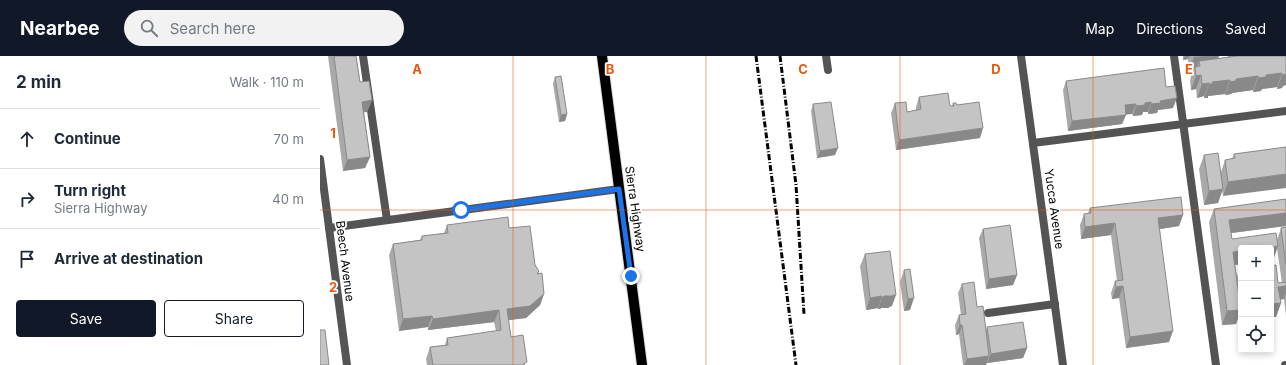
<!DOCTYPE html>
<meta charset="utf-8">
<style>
:root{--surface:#fff;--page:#f2f2f3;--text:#1f2937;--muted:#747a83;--line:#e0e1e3;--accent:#111827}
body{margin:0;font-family:Inter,sans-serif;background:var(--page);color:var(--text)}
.controls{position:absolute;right:12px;bottom:12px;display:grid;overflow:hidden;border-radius:4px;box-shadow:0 2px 6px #0003}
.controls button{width:36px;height:36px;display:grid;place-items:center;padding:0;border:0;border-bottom:1px solid var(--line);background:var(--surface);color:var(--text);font:20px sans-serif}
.stop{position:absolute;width:12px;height:12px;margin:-9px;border:3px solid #1a73e8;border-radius:50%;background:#fff}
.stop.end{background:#1a73e8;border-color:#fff;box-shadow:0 1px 4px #0008}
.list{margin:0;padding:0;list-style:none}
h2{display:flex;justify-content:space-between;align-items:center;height:52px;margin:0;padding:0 16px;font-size:17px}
h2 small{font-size:13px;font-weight:400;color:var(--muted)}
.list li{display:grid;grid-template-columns:26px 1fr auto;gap:12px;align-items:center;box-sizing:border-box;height:60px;padding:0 16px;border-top:1px solid var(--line)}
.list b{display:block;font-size:15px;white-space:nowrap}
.list p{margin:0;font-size:13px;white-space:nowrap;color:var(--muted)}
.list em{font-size:13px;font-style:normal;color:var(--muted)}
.actions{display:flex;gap:8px;padding:12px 16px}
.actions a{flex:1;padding:9px 0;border:1px solid var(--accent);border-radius:4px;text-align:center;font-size:14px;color:var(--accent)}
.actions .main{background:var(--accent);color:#fff}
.icon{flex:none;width:22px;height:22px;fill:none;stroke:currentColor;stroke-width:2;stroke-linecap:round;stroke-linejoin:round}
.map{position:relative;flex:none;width:966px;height:309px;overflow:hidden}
header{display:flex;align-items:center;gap:24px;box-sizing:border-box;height:56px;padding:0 20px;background:var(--accent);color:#fff}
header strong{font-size:19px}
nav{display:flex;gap:22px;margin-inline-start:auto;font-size:14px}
.search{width:280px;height:36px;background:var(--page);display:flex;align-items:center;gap:10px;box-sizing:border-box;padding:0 14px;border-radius:22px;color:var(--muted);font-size:15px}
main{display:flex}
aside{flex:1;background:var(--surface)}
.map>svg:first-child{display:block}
</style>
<header>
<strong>Nearbee</strong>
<div class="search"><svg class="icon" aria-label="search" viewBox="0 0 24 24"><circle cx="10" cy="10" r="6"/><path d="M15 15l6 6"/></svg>Search here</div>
<nav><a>Map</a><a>Directions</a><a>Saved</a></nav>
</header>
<main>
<aside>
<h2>2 min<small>Walk · 110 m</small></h2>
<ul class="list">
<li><svg class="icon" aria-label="ahead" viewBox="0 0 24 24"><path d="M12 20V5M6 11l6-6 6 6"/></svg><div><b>Continue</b></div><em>70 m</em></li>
<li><svg class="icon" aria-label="right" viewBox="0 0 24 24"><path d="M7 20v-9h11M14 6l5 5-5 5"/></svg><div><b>Turn right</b><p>Sierra Highway</p></div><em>40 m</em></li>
<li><svg class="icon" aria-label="arrive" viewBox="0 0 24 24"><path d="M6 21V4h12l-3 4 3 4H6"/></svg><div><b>Arrive at destination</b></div></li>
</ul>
<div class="actions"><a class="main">Save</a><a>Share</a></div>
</aside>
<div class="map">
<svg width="966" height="309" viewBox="0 0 966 309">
<rect width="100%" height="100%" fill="#fff"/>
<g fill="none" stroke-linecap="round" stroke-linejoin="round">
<g stroke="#dbdbdb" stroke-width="12">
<path id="primary" d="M282 0 322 309"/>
</g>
<path stroke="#545454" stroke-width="8" d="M43 0 67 164
M506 0 508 14
M854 0 896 309
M713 87 966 55
M9 172 299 133
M668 257 735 248"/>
<path stroke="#545454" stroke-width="8" d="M701 0 743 309
M0 103 27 309"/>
<path stroke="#545454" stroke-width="8" d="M965 309H966"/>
<use href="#primary" stroke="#000" stroke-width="10"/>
<path stroke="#000" stroke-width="3" stroke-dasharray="6 2 1 2" stroke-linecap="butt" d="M436 0 476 309
M460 0 476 129 484 258"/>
</g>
<path fill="#a9a9a9" d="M8 0H36L40 26 52 44 47 56H44L50 101 45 112 23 115Z
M863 0H899L898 3 908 1V0H966V29L963 30 962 32 957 33V31L942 33 941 35 933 36V34L912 37 911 38 905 39V38L888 40V42H884V40L877 42 876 33 871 34 870 24 873 14 869 15 868 3 863 4Z
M235 21 247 58 245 65 239 66 233 28Z
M746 25 846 31 853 52 838 54 837 57 828 58V56H823L822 59 813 60 812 58H806L802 68 748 75 743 34Z
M599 41 630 50H632L633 47 637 49 660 82 576 94 571 57 575 47 587 56 596 54V51Z
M493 48 515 99 497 102 491 55Z
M966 91 903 140 902 134 898 147 884 149 879 113 884 99 901 116 905 104 912 103 914 98Z
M966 143V170L911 177 912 183 957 184 961 172 966 171V260L964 243 960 244 961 247 956 261 958 227H962L957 192 953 204H951V192H921V208L915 209 917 221 919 214H921V265L919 266V260L916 268 902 269 889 166 894 153Z
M770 152 863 159 859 170 840 173 849 286 806 292 799 242 792 243 791 237 795 225H797L791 179 761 183 760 169 764 158 768 157Z
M127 169 189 172 219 215 218 218 224 238 220 249 206 262 188 264 191 281 205 309H107L106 303 110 291 125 289 127 282 176 275 174 266 108 274V271L79 275 69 199 73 188 100 184 102 180 124 177Z
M663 173 697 219 693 229 666 233 659 182Z
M545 198 572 250 569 251V252H561L560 253H558V252L546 254 540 210Z
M584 214 590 254 584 255 580 226Z
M642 228 657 251 666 274 667 271 707 292 703 302 667 307V306L666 309H643L639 278 636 279 635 269 639 259H641L638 237Z"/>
<path fill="#898989" d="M865 0H869L868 3 863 4Z
M884 0H899L894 12 880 10 879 5 876 14 875 11 873 14 869 15 874 1Z
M962 17 957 31 942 33 941 35 933 36 938 22 946 19Z
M966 18V29L963 30 962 32 957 33 962 19Z
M881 19 876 33 871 34 876 20Z
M938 20 933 34 912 37 911 38 905 39 910 26 916 23Z
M910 24 905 38 888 40V42H884L889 28 892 26Z
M889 27 884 40 877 42 882 28Z
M857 42 853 52 838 54 837 57 828 58 831 48 840 45Z
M52 44 47 56 38 57 42 46Z
M831 46 828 56H823L822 59 813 60 816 50 825 47Z
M816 48 812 58 802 59H806L802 68 748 75 752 65 805 49Z
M247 58 245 65 239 66 241 59Z
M663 72 660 82 576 94 579 84Z
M518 92 515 99 497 102 500 95Z
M50 101 45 112 23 115 27 104Z
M966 118V132L903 140 908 126Z
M903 133 898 147 884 149 889 135Z
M966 157V170L904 178 909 164Z
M863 159 859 170 834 174 838 162Z
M795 167 791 179 761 183 765 171Z
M958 190 953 204H951V192H946Z
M921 195V208L908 210 913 196Z
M697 219 693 229 666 233 669 223Z
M803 230 799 242 792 243 796 231Z
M966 230V237L964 243 953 244 958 231Z
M224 238 220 249 206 262 183 265 187 253Z
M576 239 572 250 569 251V252H561L560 253H558L562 242 564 240Z
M562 240 558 252 546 254 550 242Z
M594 242 590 254 584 255 588 243Z
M961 247 956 261H951V248Z
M179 254 174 266 108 274 113 263Z
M921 254 916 268 902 269 907 255Z
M112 260 108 271 79 275 83 263Z
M640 269H642L639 278 636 279Z
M853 275 849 286 806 292 810 281Z
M707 292 703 302 667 307 671 298Z
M669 300 666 309H644L647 303Z"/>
<path fill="#c4c4c4" stroke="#898989" d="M14 0H36L40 26 49 25 52 44 42 46 50 101 27 104Z
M917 0H966V18L962 19V17L946 19V21L938 22V20L916 23V25L910 26V24L892 26 893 28H889V27L882 28 881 19 876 20 875 11 880 10 879 5Z
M844 12 846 31 855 30 857 42 840 45 841 47 831 48V46L825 47V49L816 50V48L805 49 806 59 752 65 746 25Z
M241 20 247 58 241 59 235 21Z
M628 37 630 50H634L633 47H636L637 49 659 46 663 72 579 84 575 47 586 46 587 56 601 53 599 41Z
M511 46 518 92 500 95 493 48Z
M966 91V118L908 126 905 104 915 102 914 98Z
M898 97 903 133 889 135 884 99Z
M861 141 863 159 838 162 853 275 810 281 803 230 796 231 795 225 803 224 795 167 765 171 764 158 771 157 770 152Z
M966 143V157L909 164 912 183 956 177 958 190 946 192H921V195L913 196 921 254 907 255 894 153Z
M188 161 189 172 210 170 215 209 219 215 217 218 222 217 224 238 210 250 187 253 191 281 203 279 207 306 202 309H113L110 291 128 289 127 282 181 274 179 254 113 263 112 260 83 263 73 188 102 184V180L128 177 127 169Z
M690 169 697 219 669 223 663 173Z
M966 171V208L961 172Z
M570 195 576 239H573V240H564V241L562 242V240L550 242 545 198Z
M956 209 958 227 966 226V230L958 231 961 247 951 248V210Z
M590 213 594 242 588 243 584 214Z
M919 214H921V227Z
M654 226 657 251 663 250 669 300 647 303 642 269H640L639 259 646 258 642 228Z
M703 266 707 292 671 298 667 271Z
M0 274H5L9 309H0Z"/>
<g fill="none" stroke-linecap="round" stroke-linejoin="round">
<path stroke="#1a73e8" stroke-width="5" d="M141 154 299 133 311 220"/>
</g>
<path fill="none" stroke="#e8590c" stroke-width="1" stroke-opacity="0.55" d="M193 0V309M386 0V309M580 0V309M773 0V309M0 154H966"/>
<g text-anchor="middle" stroke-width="3.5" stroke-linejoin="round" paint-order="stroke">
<g font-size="12" fill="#000" stroke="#fff">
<text transform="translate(315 153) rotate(82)" y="4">Sierra Highway</text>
<text transform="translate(734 153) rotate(82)" y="4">Yucca Avenue</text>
<text transform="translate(25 205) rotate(83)" y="4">Beech Avenue</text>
</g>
</g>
<g font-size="13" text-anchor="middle" font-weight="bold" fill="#e8590c" stroke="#fff" stroke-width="3.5" stroke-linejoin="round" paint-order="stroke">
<text x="97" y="18">A</text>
<text x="290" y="18">B</text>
<text x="483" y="18">C</text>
<text x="676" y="18">D</text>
<text x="869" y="18">E</text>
<text x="13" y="82">1</text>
<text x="13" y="236">2</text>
</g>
</svg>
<div class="controls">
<button>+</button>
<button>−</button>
<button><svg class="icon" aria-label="locate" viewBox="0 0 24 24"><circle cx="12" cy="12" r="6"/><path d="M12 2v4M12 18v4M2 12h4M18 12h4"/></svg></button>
</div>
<div class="stop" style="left:141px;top:154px"></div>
<div class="stop end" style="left:311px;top:220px"></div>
</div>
</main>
